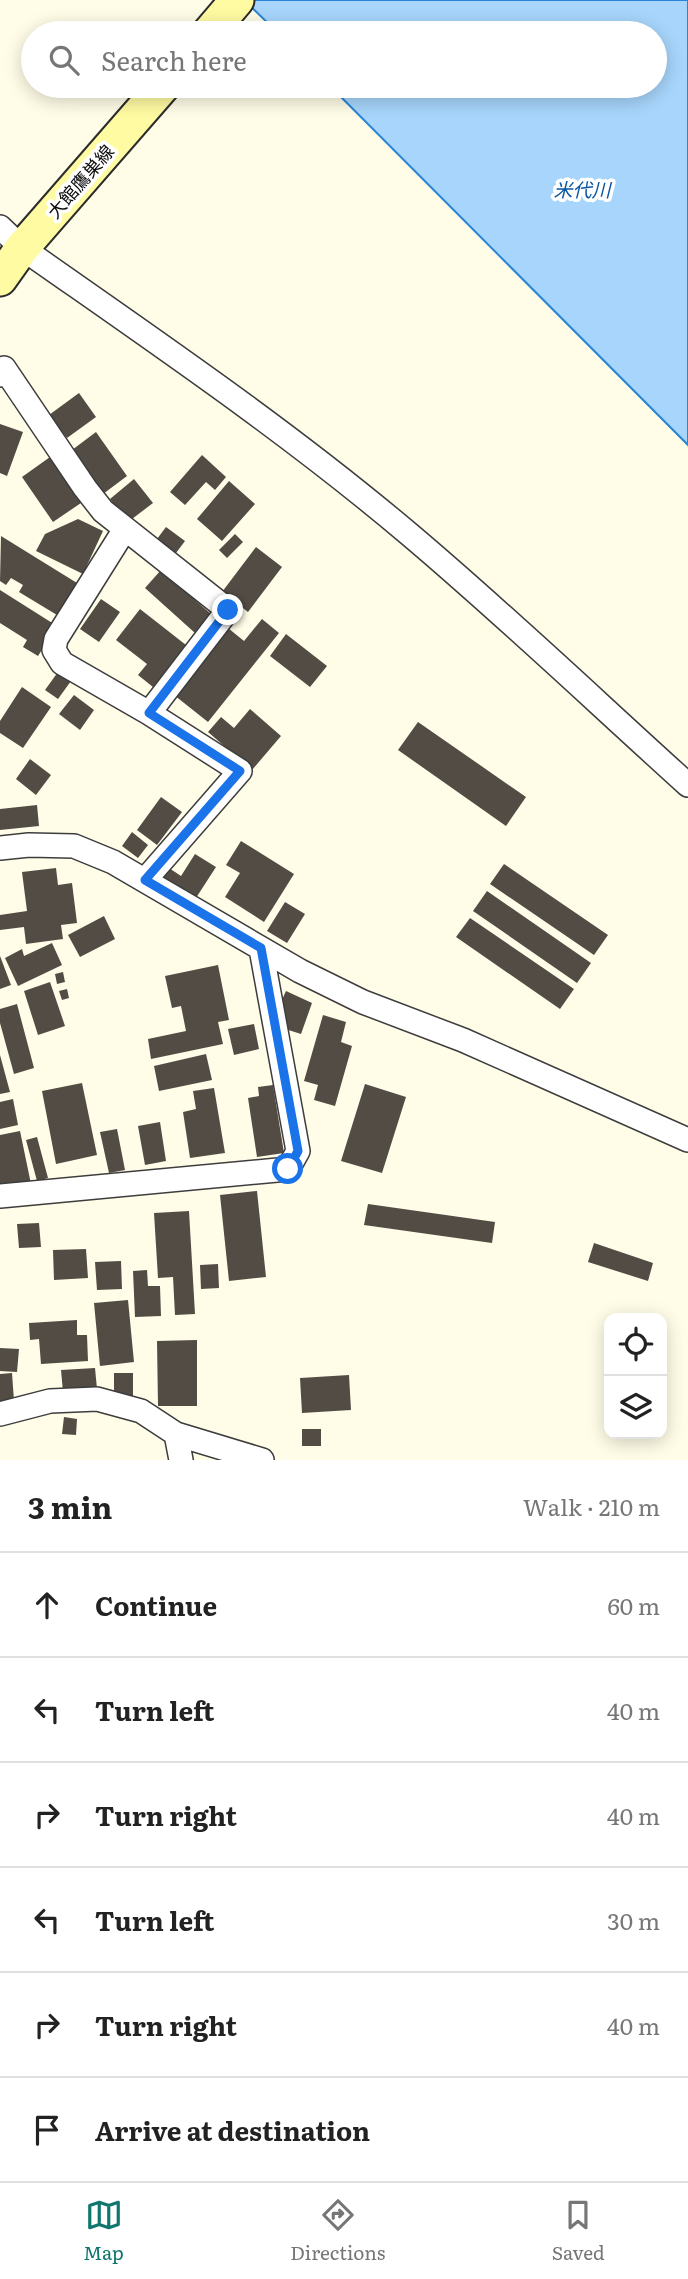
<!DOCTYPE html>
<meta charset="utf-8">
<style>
:root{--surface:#fff;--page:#f6f6f6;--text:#222;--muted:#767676;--line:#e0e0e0;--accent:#0f766e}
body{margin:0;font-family:Literata,"Noto Sans JP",serif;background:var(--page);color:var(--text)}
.controls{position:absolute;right:21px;bottom:21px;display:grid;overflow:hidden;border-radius:14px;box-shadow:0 4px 18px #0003}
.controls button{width:63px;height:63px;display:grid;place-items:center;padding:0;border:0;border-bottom:2px solid var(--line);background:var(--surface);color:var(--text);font:35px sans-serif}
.stop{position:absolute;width:21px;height:21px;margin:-16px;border:5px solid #1a73e8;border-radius:50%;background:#fff}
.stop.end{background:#1a73e8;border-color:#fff;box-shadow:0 2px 7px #0008}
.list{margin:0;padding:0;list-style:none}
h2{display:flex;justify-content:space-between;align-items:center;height:91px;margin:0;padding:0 28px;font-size:30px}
h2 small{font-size:23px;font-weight:400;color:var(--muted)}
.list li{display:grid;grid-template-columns:46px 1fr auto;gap:21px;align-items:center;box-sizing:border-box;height:105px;padding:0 28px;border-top:2px solid var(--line)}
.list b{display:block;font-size:26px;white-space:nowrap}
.list em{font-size:23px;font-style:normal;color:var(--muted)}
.icon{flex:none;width:38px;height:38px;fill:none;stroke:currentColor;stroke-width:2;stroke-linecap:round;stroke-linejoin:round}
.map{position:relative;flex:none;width:688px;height:1460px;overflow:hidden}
.search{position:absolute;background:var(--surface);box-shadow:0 4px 18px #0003;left:21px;right:21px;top:21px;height:77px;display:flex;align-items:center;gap:18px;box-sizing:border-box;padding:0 24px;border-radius:38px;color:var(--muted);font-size:26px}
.sheet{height:721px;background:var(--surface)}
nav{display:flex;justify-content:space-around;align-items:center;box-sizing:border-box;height:98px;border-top:2px solid var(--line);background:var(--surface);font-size:19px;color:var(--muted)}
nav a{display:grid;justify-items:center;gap:4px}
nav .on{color:var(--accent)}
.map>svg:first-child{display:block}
</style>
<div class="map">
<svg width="688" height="1460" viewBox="0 0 688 1460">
<rect width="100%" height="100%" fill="#fffce7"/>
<path fill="#a7d5fb" stroke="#2885d7" stroke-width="2" d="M244 0H688V445L330 86H655V33H278Z"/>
<path fill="#534c45" d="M79 393 96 417 67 438 49 415Z
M0 424 23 432 7 476 0 473Z
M96 432 127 476 103 494 72 450Z
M202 455 226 477 215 490 206 482 185 505 170 492Z
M50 457 81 503 53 522 22 477Z
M134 479 153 503 128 522 110 499Z
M229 481 255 504 222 541 197 519Z
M78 519 103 531 83 574 36 551 45 534Z
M166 527 185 541 173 557 154 543Z
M235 534 243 542 227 558 219 550Z
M1 536 77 583 57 615 19 592 23 585 11 578 6 585 0 581Z
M256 547 282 567 248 612 222 592Z
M161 570 212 615 195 633 145 588Z
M0 590 57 626 38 656 23 647 27 640 0 623Z
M101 599 120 612 99 642 80 629Z
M140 609 186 645 153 687 138 675 147 664 116 640Z
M262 619 279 633 208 722 174 695 228 628 244 641Z
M286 634 327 666 310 687 270 656Z
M58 672 71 681 58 699 45 690Z
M22 687 51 707 23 748 0 733V721Z
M74 695 94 710 80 730 59 714Z
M250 709 281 736 252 770 208 732 221 717 234 728Z
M418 722 526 797 506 826 398 750Z
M30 759 51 775 36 795 16 779Z
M161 797 182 812 157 845 137 830Z
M37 805 39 826 0 830V809Z
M132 832 148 845 138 858 122 846Z
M241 841 294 874 264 922 225 897 240 873 226 865Z
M195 854 216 867 194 901 158 878 166 866 181 876Z
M504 864 608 935 594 955 490 884Z
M56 868 58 885 72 883 77 923 61 925 63 939 26 944 24 927 0 930V915L27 911 22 872Z
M487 891 591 963 577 983 473 911Z
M285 902 305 914 287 943 267 931Z
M104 916 115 939 80 957 68 935Z
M470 918 574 989 560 1009 456 937Z
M52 943 62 965 18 986 5 958 22 949 24 956Z
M0 956 11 985 0 989Z
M218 965 229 1020 218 1022 223 1044 151 1059 148 1039 186 1031 181 1006 172 1008 165 976Z
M63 972 65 982 57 984 55 974Z
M50 982 65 1026 38 1035 24 991Z
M67 989 69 998 62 1000 59 991Z
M286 991 312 1003 301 1034 282 1028 280 1004Z
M17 1004 34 1068 14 1074 0 1023V1009Z
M323 1015 346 1022 341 1042 352 1046 335 1106 314 1100 318 1085 304 1081Z
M254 1024 259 1049 234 1055 228 1029Z
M206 1054 212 1080 159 1091 154 1066Z
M0 1055 10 1092 0 1094Z
M82 1083 97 1155 56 1164 42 1091Z
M365 1084 406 1097 382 1173 341 1161Z
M273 1085 284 1153 257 1157 248 1098 259 1096 258 1087Z
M214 1088 225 1153 190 1158 183 1112 196 1109 193 1091Z
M13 1099 18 1125 0 1129V1102Z
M160 1122 166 1161 145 1165 138 1126Z
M117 1129 125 1170 109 1173 100 1132Z
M20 1131 31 1184 0 1190V1135Z
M37 1137 48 1178 37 1181 26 1140Z
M257 1191 266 1277 229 1281 220 1195Z
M368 1204 495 1222 492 1243 364 1225Z
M189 1211 195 1314 175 1315 173 1277 158 1278 154 1213Z
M39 1223 41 1247 19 1248 17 1224Z
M594 1243 653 1263 648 1281 588 1262Z
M86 1249 88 1278 54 1280 53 1250Z
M121 1261 122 1289 97 1290 95 1262Z
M218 1264 219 1288 201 1289 200 1265Z
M147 1270 148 1286H160L161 1316 135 1317 133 1271Z
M128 1300 134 1362 100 1366 94 1303Z
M77 1320V1335H87L88 1361 41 1364 39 1339 30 1340 29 1323Z
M197 1340V1406H158L157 1341Z
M0 1348 19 1349 17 1372 0 1371Z
M95 1368 97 1389 63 1392 61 1370Z
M12 1373 14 1401 0 1402V1374Z
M114 1373H133V1398H114Z
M349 1375 351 1410 302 1413 300 1378Z
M64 1417 77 1419 76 1435 62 1434Z
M302 1429H321V1446H302Z"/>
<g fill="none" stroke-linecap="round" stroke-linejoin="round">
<g stroke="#3d3d3d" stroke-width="26">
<path id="minor" d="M0 227 22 248C153 340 286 430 409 534 504 614 595 701 688 785
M0 375 4 368 85 488 103 511 228 610 149 713 240 771 145 880
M125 529 56 639 54 650 62 663 149 713
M0 848 29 845 74 846 113 862 300 971 363 1002 463 1040 688 1140
M0 1196 288 1169 298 1151 261 949
M0 1414 50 1401 97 1399 141 1411 176 1434 262 1460
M176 1434 181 1460"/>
</g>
<g stroke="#2c2c2c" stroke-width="37">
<path id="secondary" d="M209 33 237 0
M0 279 22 248 163 86"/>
</g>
<use href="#minor" stroke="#fff" stroke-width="23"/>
<use href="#secondary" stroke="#fffba2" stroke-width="33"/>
</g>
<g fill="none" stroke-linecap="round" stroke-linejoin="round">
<path stroke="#1a73e8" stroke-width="9" d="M228 610 149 713 240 771 145 880 261 948 298 1151 288 1169"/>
</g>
<g text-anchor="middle" stroke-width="7" stroke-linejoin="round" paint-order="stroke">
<g font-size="18" fill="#0a0a0a" stroke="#fff">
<text transform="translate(81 182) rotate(-49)" y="6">大館鷹巣線</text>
</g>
<g font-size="19" font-style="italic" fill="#0b56a3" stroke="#fff">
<text x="582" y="197">米代川</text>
</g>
</g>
</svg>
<div class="controls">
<button><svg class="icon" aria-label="locate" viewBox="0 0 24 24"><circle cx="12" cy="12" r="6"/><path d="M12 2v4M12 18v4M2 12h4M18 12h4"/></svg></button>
<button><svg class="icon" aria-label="layers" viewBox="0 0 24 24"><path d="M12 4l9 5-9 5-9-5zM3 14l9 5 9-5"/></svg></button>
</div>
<div class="stop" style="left:288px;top:1169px"></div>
<div class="stop end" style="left:228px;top:610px"></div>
<div class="search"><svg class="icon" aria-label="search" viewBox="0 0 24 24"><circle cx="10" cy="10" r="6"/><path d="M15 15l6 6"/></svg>Search here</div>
</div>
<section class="sheet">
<h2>3 min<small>Walk · 210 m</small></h2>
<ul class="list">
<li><svg class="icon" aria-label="ahead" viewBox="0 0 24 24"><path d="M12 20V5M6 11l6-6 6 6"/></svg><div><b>Continue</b></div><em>60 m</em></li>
<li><svg class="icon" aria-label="left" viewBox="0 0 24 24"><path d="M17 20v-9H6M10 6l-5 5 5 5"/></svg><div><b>Turn left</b></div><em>40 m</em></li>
<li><svg class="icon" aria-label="right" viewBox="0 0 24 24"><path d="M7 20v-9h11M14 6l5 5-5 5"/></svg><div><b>Turn right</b></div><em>40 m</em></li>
<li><svg class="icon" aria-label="left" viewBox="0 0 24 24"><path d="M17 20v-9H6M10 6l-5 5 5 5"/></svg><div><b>Turn left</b></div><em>30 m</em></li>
<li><svg class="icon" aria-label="right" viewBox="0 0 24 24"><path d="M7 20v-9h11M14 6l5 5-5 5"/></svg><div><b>Turn right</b></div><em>40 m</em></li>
<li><svg class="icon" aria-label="arrive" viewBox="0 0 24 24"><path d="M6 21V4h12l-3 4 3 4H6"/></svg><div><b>Arrive at destination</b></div></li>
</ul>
</section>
<nav>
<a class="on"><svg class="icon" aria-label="map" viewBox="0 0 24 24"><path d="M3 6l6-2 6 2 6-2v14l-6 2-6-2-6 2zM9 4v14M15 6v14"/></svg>Map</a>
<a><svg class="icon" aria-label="directions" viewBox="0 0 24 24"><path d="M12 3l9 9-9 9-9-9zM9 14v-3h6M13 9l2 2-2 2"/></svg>Directions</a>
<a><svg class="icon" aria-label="saved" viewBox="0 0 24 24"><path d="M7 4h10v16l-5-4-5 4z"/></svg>Saved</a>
</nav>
